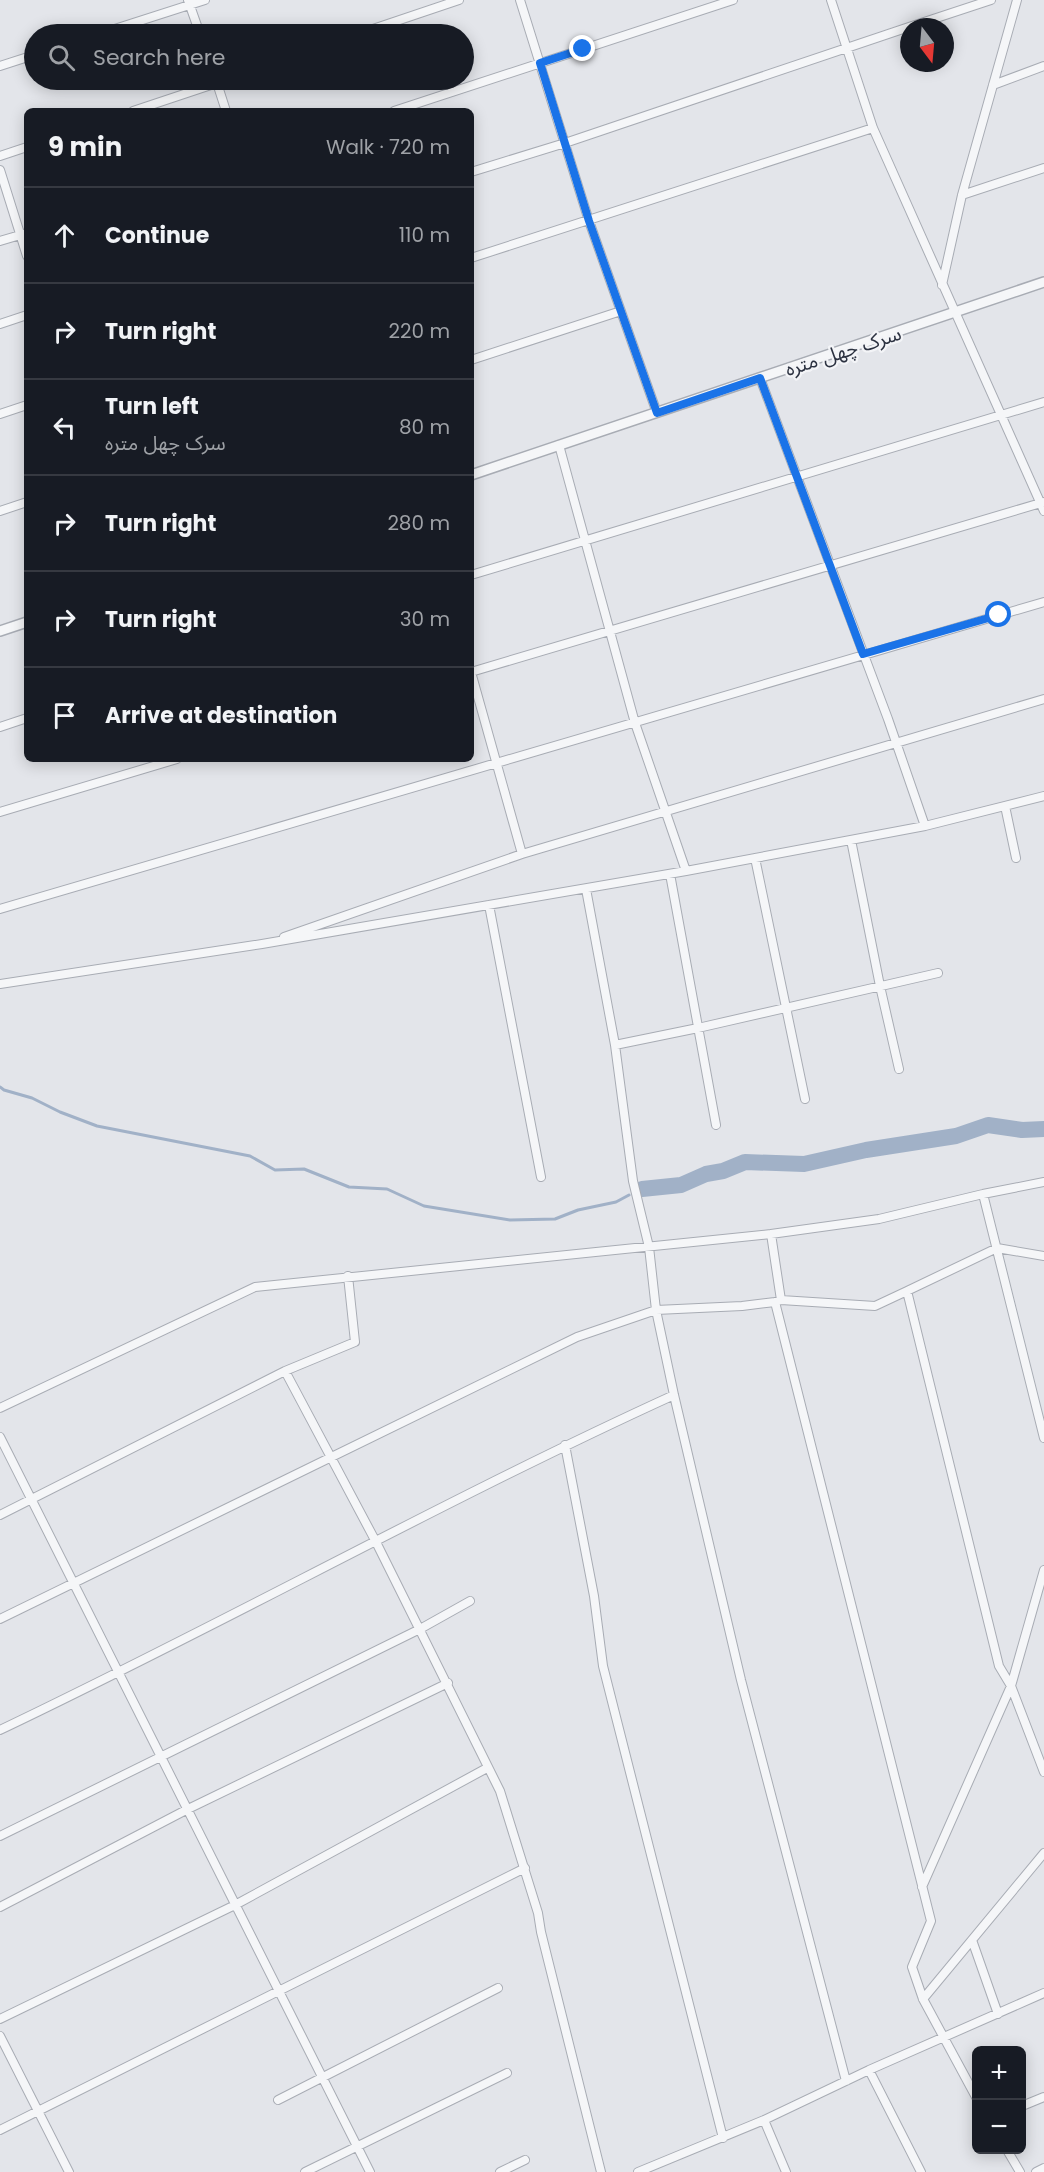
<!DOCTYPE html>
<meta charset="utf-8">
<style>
:root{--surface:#171b24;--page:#242831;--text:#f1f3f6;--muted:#9ea1a6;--line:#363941}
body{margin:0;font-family:Poppins,"Noto Sans Arabic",sans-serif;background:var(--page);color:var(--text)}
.controls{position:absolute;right:18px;bottom:18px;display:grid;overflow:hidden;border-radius:9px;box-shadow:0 3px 15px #0003}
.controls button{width:54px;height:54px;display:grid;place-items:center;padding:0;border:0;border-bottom:2px solid var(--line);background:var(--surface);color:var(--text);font:30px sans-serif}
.compass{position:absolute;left:900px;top:18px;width:54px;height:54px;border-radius:50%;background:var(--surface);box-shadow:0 3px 15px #0003;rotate:164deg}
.stop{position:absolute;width:18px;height:18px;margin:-14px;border:4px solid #1a73e8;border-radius:50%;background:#fff}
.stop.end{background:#1a73e8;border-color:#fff;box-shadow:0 2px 6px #0008}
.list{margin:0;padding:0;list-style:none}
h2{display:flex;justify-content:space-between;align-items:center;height:78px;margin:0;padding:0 24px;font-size:26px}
h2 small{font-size:20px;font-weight:400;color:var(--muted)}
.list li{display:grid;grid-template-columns:39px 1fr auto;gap:18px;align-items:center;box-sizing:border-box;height:96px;padding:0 24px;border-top:2px solid var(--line)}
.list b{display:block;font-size:22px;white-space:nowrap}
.list p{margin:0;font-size:20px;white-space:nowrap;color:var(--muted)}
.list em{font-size:20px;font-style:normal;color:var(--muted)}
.icon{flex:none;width:33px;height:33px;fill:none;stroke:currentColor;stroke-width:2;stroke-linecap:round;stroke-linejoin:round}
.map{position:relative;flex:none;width:1044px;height:2172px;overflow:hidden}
.search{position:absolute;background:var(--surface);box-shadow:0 3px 15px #0003;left:24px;top:24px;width:450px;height:66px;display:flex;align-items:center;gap:15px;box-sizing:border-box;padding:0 21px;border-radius:33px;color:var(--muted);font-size:22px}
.panel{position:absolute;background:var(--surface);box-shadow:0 3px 15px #0003;left:24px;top:108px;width:450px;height:654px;border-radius:9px}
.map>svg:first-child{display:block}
</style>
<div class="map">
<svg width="1044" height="2172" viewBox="0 0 1044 2172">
<rect width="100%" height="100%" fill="#e3e5ea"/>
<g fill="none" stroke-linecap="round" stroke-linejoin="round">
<path stroke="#a1b1c7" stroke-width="3" d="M0 1087 4 1090 32 1098 60 1112 97 1126 250 1156 275 1170 304 1169 349 1187 387 1189 424 1206 510 1220 555 1219 578 1210 616 1202 629 1195"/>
<path stroke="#a1b1c7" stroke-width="16" d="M642 1189 681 1185 706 1174 723 1171 745 1162 804 1164 866 1150 956 1136 988 1125 1022 1130 1044 1129"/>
<g stroke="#a8acb4" stroke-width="10">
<path id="minor" d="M188 0 200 34
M520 0 589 221 657 413
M831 0 873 128 1044 511
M909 27 991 0
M99 34 205 0
M358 34 459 0
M0 66 34 55
M216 80 226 111
M993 85 1044 66
M133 111 226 80
M394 111 733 0
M0 156 27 147
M0 170 27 256
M471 172 565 143 909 27
M962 195 1044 168
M0 241 27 233
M471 258 873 128
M942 285 962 195 1017 0
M0 324 27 315
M471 360 621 311
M760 378 888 719 925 826
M0 414 27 405
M559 445 635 723 686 871
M0 511 27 502
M471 575 1044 402
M471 672 1044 502
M471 672 522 854
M0 727 27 718
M1005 806 1016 858
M0 812 177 759
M851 840 880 986 899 1069
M755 858 805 1099
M670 874 716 1125
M586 889 615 1045 633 1181 649 1247 656 1310 674 1395 741 1680 846 2081
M489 905 541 1177
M0 909 1044 602
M284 937 522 854 1044 699
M0 984 262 944 686 871 925 826 1044 796
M615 1045 698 1028 938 973
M983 1194 1044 1438
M771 1234 781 1300 775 1302 931 1921 912 1967 923 1999 976 2097
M907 1291 997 1248 1044 1256
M781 1300 875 1306 907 1291 999 1666 1011 1686 1044 1772
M285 1371 376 1542 500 1791 538 1913 541 1932 601 2172
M0 1408 255 1287 771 1234 879 1219 983 1194 1044 1182
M0 1437 370 2172
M565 1445 594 1596 603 1666 723 2138
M0 1515 285 1371 355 1342 348 1276
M0 1619 577 1337 656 1310 742 1306 775 1302
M0 1730C227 1622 446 1499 674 1395
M0 1836 420 1629 470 1601
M922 1887 1011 1686 1044 1570
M0 1907 188 1809 448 1683
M972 1940 998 2014
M923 1999 1044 1853
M0 2019 235 1905 487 1768
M0 2036 69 2172
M869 2070 921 2172
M278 2100 498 1988
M1022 2106 1044 2097
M764 2120 786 2172
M0 2130 525 1868
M1007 2150 1020 2172
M305 2172 507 2073
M500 2172 525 2160
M638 2172 764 2120 869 2070 1044 1993
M1036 2172 1044 2168"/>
</g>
<g stroke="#a8acb4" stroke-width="12">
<path id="tertiary" d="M471 475 1044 282
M0 631 27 622"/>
</g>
<use href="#minor" stroke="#f5f6f8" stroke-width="8"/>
<use href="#tertiary" stroke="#f5f6f8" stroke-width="9"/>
</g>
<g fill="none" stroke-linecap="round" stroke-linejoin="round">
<path stroke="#1a73e8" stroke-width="8" d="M583 49 540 63 589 221 657 413 760 378 863 654 999 615"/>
</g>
<g text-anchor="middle" stroke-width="4.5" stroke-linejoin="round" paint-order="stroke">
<g font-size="20" fill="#2c3241" stroke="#f3f4f7">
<text transform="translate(843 351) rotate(-18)" y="7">سرک چهل متره</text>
</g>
</g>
</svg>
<div class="controls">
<button>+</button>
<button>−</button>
</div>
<svg class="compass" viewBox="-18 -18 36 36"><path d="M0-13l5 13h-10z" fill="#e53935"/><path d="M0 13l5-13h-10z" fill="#9ea1a6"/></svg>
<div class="stop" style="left:999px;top:615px"></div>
<div class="stop end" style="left:583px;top:49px"></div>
<div class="search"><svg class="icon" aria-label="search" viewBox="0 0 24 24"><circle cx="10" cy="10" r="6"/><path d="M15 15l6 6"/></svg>Search here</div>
<section class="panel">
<h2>9 min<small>Walk · 720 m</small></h2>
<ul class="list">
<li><svg class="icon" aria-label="ahead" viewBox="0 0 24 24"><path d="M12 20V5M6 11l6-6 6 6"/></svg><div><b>Continue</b></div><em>110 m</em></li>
<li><svg class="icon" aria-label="right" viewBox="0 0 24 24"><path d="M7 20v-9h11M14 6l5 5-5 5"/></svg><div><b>Turn right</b></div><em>220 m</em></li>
<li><svg class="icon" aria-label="left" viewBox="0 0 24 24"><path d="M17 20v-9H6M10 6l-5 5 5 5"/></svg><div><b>Turn left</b><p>سرک چهل متره</p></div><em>80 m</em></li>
<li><svg class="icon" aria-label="right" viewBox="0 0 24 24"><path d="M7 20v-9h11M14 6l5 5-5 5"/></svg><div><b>Turn right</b></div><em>280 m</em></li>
<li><svg class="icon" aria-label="right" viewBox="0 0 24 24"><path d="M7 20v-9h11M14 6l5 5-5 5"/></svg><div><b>Turn right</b></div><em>30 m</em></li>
<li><svg class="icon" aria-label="arrive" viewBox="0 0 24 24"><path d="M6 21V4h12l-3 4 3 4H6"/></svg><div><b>Arrive at destination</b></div></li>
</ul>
</section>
</div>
